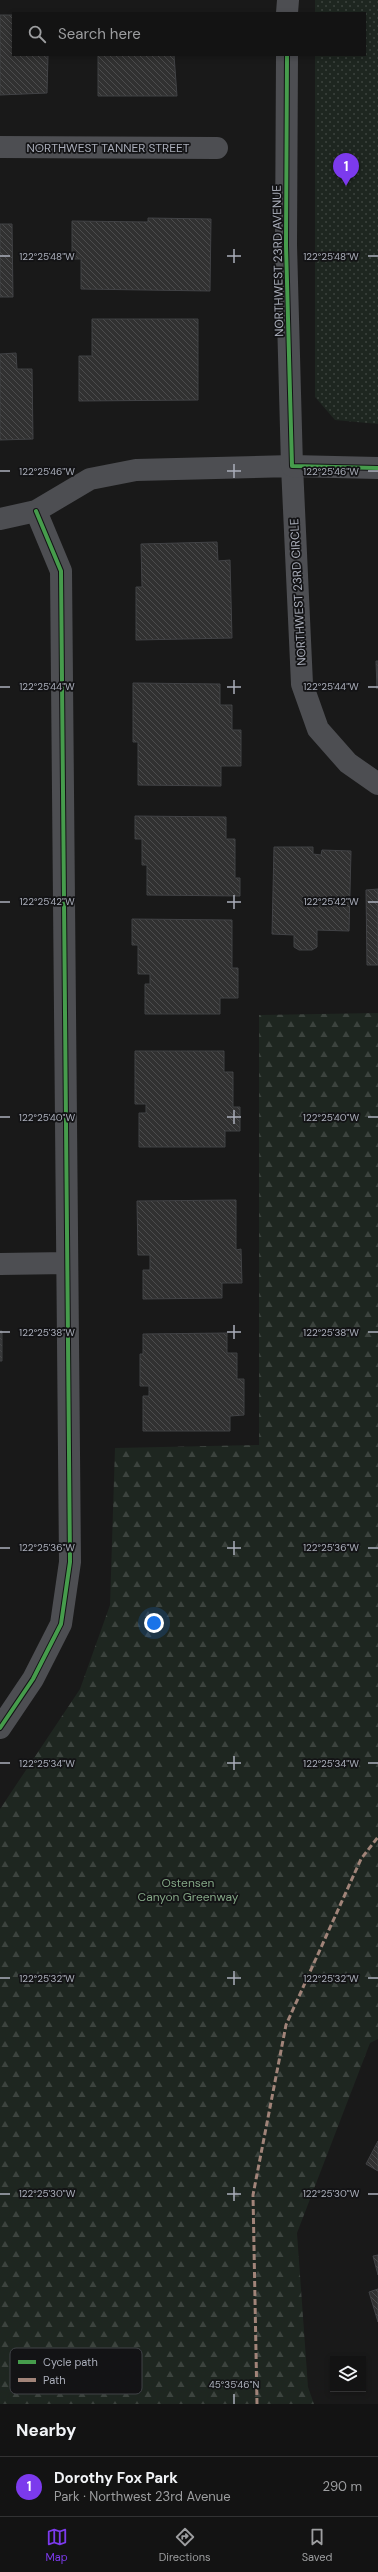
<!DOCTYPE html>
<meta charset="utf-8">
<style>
:root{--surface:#131313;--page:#202021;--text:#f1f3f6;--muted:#9d9ea0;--line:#323233;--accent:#7c3aed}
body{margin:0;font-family:"DM Sans",sans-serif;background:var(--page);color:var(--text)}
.controls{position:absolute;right:12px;bottom:12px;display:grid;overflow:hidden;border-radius:0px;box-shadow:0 2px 6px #0003}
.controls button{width:36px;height:36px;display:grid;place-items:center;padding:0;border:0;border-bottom:1px solid var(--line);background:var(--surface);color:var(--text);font:20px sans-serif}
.you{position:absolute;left:154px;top:1623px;width:14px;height:14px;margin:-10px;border:3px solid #fff;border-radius:50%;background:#1a73e8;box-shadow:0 0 0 6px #1a73e833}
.badge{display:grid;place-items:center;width:26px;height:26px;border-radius:50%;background:var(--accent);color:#fff;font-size:13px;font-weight:700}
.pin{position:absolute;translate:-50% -33px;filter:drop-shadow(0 1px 2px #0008)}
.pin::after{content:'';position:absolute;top:21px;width:14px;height:12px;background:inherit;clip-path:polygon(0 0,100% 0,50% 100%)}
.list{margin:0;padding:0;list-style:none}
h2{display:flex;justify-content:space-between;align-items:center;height:52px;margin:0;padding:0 16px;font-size:17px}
h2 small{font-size:13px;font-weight:400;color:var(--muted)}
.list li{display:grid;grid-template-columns:26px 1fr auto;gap:12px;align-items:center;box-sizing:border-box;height:60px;padding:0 16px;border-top:1px solid var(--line)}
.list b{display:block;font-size:15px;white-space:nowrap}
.list p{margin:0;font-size:13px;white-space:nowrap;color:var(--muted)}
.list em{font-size:13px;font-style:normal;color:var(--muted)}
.icon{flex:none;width:22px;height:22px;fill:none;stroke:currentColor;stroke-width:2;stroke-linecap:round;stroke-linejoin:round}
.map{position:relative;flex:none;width:378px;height:2404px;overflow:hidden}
.search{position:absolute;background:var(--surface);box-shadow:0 2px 6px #0003;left:12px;right:12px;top:12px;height:44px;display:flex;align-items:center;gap:10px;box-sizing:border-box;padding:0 14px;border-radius:0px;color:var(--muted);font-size:15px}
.sheet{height:112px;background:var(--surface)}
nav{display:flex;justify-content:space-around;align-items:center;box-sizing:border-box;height:56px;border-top:1px solid var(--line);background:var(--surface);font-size:11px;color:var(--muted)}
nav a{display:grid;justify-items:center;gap:2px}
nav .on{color:var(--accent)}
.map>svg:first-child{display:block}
</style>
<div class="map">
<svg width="378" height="2404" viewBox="0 0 378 2404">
<defs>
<pattern id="forest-firs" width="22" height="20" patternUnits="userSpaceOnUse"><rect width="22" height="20" fill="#1e2620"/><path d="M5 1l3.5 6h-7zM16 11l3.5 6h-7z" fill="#3c433e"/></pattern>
<pattern id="park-dots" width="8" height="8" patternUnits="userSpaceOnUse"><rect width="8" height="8" fill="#1e2620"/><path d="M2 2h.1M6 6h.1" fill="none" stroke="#3c433e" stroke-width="1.8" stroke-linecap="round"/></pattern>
<pattern id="building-back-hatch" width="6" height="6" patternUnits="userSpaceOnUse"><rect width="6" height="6" fill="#313131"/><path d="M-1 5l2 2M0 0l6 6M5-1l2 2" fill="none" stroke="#4c4c4d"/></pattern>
</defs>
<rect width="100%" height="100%" fill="#191919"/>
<path fill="url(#forest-firs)" d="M378 1013V2039L370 2043 297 2233 308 2387 314 2404H0V1809L80 1689 110 1605 115 1448 259 1445V1015Z"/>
<path fill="url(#park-dots)" d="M315 0H378V424L335 420 315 397V55H365V13H315Z"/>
<path fill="url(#building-back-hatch)" stroke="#414245" d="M0 15H13V55H48L47 93 0 95Z
M98 55H174L177 96H98Z
M148 218 211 219 210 291 81 289V259H72V221L148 222Z
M0 224H12L13 297H0Z
M92 319H198V400L79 401V356H92Z
M16 353 17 369H32L33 439 0 440V354Z
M217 542 218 561 230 560 232 638 136 640V587H142L141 544Z
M376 661H378L377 689Z
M133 683 220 684V705H232V730H241V766H221V786L138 785V742H133Z
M135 816 226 817V839H235V878H240V896L147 895V865H142V839H135Z
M274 847H313V854L321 855 322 850 351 851 349 931 317 930V947L312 950H299L294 947V935L272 934Z
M378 889V965H367L366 890Z
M132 919 232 920V968H238V998H220V1014H145V984H150V974H138V945H132Z
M135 1051H224V1072H233V1107H240V1131H225V1147H139V1113H146V1104H135Z
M236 1200V1250L241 1249 242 1283H222V1298L143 1299V1270H150V1255H138L137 1201Z
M0 1331H2V1361H0Z
M227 1333V1353H237V1379H244V1415L230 1416V1431H143V1396H149V1386H140V1354H143V1334Z
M378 2141V2171L366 2164Z
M378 2255V2275L373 2256Z
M378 2289V2322L369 2292Z"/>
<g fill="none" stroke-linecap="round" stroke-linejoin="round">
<path stroke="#4d4e52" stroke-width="22" d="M0 147 217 148
M0 519 36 511 90 479 136 470 292 466 302 684 318 729 348 763 378 784
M0 1264 67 1263
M0 1728 33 1679 61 1624 70 1562 61 571 36 511"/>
<path stroke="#4d4e52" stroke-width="22" d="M287 13 288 0
M287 55 286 245 292 466 378 468"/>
<path stroke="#a18479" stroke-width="3" stroke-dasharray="6 3" stroke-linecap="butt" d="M257 2404 253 2195 286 2025 361 1859 378 1837"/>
<g stroke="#131315" stroke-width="6">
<path id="cycleway" d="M287 55 286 245 292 466 378 468
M0 1728 33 1679 61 1624 70 1562 61 571 36 511"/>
</g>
<use href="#cycleway" stroke="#469c4c" stroke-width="4"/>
</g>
<path fill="none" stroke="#aaaeba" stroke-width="1.5" d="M234 249V263M0 256H10M227 256H241M368 256H378M234 464V478M0 471H10M227 471H241M368 471H378M234 680V694M0 687H10M227 687H241M368 687H378M234 895V909M0 902H10M227 902H241M368 902H378M234 1110V1124M0 1117H10M227 1117H241M368 1117H378M234 1325V1339M0 1332H10M227 1332H241M368 1332H378M234 1541V1555M0 1548H10M227 1548H241M368 1548H378M234 1756V1770M0 1763H10M227 1763H241M368 1763H378M234 1971V1985M0 1978H10M227 1978H241M368 1978H378M234 2187V2201M0 2194H10M227 2194H241M368 2194H378M234 2394V2404"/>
<g text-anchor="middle" stroke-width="3.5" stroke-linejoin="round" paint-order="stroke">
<g font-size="12" fill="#aaaeba" stroke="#131315">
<text x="108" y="152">NORTHWEST TANNER STREET</text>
<text transform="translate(278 261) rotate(-91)" y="4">NORTHWEST 23RD AVENUE</text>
<text transform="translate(298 592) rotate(-93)" y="4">NORTHWEST 23RD CIRCLE</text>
</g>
<g font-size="12" fill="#81a483" stroke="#131315">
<text x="188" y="1887">Ostensen<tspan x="188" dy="14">Canyon Greenway</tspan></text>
</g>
</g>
<rect x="10" y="2348" width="132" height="46" rx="6" fill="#131315" stroke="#404247" stroke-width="1"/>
<rect x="18" y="2360" width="18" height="4" fill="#469c4c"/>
<rect x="18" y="2378" width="18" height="4" fill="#a18479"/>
<g font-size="11" fill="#aaaeba">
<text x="43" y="2366">Cycle path</text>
<text x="43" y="2384">Path</text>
</g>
<g font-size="10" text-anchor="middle" fill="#aaaeba" stroke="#131315" stroke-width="3.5" stroke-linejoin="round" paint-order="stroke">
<text x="47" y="260">122°25'48"W</text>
<text x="331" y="260">122°25'48"W</text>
<text x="47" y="475">122°25'46"W</text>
<text x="331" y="475">122°25'46"W</text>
<text x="47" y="690">122°25'44"W</text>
<text x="331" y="690">122°25'44"W</text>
<text x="331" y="905">122°25'42"W</text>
<text x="47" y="905">122°25'42"W</text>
<text x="331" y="1121">122°25'40"W</text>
<text x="47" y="1121">122°25'40"W</text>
<text x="47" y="1336">122°25'38"W</text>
<text x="331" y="1336">122°25'38"W</text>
<text x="331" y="1551">122°25'36"W</text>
<text x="47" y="1551">122°25'36"W</text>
<text x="331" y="1767">122°25'34"W</text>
<text x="47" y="1767">122°25'34"W</text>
<text x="47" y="1982">122°25'32"W</text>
<text x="331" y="1982">122°25'32"W</text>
<text x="331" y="2197">122°25'30"W</text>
<text x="47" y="2197">122°25'30"W</text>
<text x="234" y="2388">45°35'46"N</text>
</g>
</svg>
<div class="controls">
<button><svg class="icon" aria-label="layers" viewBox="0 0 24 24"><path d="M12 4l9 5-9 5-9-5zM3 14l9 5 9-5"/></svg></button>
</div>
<div class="you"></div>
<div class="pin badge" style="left:346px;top:186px">1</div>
<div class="search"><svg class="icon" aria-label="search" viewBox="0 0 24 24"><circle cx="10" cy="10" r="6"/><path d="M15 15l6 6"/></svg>Search here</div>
</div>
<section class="sheet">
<h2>Nearby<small></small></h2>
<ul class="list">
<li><span class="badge">1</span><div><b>Dorothy Fox Park</b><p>Park · Northwest 23rd Avenue</p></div><em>290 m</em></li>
</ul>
</section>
<nav>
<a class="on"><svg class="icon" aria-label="map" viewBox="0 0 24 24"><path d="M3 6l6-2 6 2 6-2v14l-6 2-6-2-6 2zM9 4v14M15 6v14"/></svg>Map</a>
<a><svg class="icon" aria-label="directions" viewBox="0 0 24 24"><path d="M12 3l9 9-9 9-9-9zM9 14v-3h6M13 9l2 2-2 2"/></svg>Directions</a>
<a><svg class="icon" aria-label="saved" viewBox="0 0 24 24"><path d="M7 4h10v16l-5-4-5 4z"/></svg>Saved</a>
</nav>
